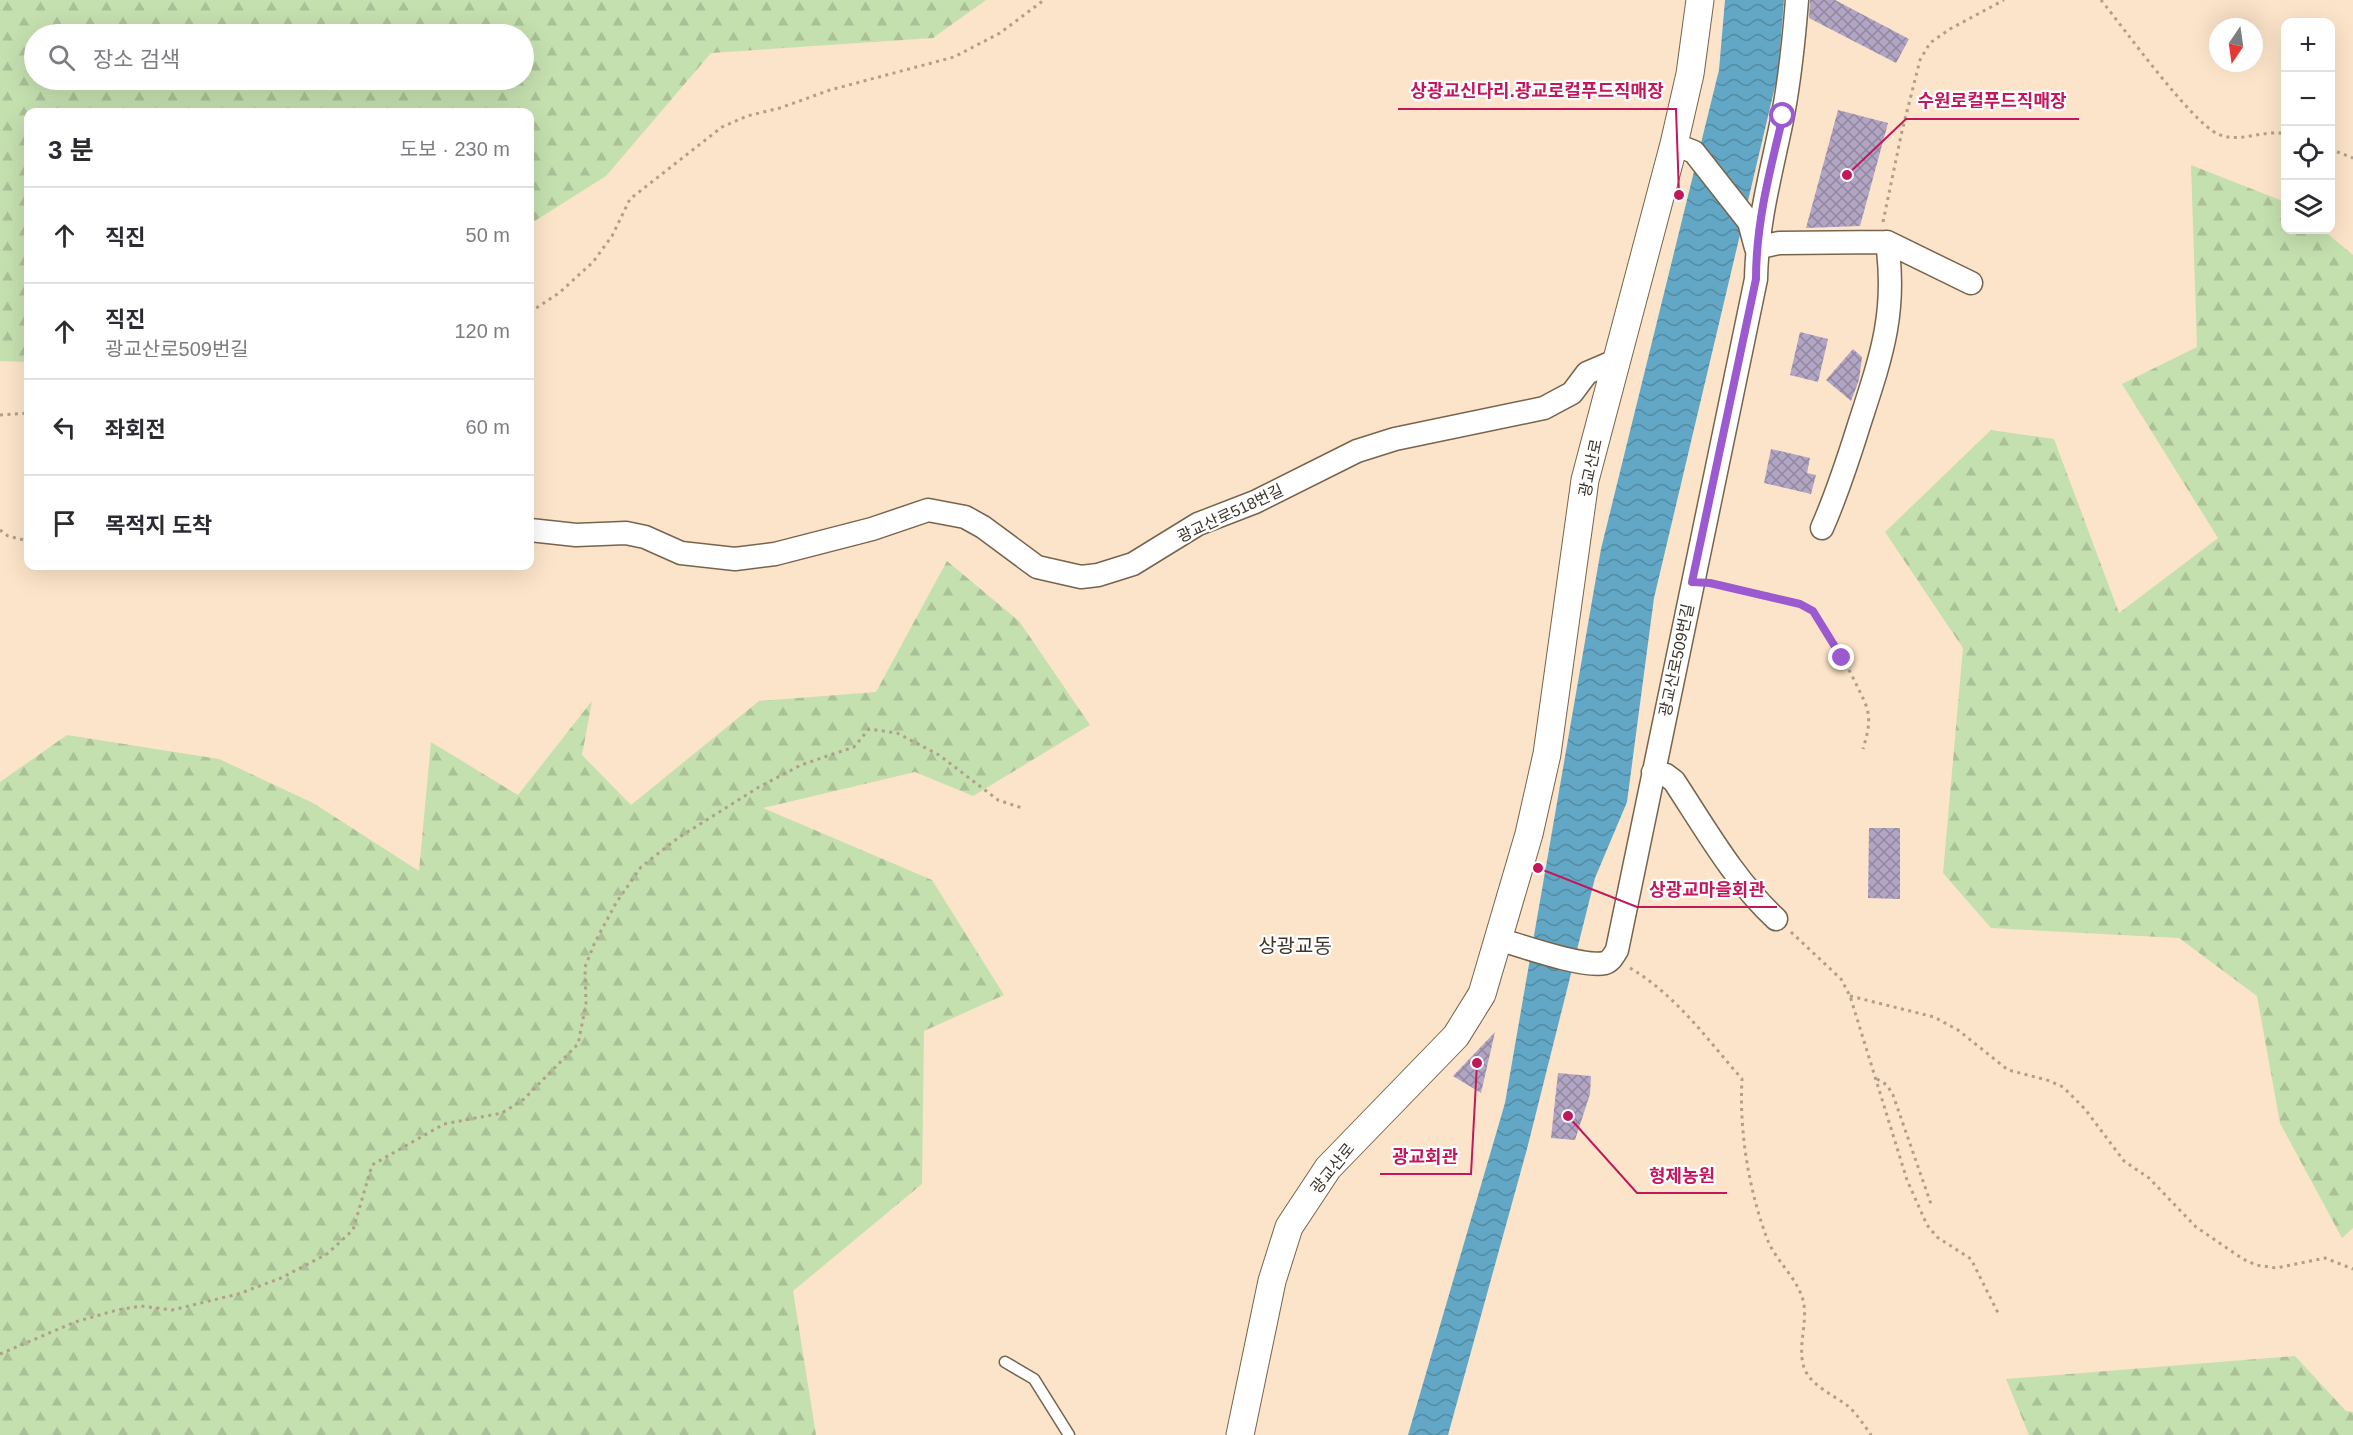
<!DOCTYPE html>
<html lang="ko">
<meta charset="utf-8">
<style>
:root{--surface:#fff;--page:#f7f7f7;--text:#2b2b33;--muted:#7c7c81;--line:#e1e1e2}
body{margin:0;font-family:Arial,"Noto Sans KR",sans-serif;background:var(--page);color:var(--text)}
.controls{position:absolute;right:18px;top:18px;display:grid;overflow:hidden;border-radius:12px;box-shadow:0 6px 24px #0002}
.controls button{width:54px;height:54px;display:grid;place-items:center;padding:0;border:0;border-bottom:2px solid var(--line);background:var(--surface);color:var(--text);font:30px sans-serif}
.compass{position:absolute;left:2209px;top:18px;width:54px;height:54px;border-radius:50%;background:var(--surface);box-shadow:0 6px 24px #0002;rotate:193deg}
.stop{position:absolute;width:18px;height:18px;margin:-14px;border:4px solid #9b5acf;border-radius:50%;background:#fff}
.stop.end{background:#9b5acf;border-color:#fff;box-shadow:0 2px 6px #0008}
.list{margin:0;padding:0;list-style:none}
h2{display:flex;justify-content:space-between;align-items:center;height:78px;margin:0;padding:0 24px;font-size:26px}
h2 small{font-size:20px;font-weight:400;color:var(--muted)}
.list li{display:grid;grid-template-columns:39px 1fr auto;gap:18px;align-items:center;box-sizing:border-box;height:96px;padding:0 24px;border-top:2px solid var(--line)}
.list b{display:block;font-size:22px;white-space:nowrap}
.list p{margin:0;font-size:20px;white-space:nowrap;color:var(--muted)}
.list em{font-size:20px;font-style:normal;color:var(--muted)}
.icon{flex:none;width:33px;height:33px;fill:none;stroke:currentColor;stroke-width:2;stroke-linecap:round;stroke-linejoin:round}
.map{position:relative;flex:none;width:2353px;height:1435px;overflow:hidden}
.search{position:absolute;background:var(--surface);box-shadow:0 6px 24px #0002;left:24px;top:24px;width:510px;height:66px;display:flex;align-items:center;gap:15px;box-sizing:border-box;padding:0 21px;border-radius:33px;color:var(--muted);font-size:22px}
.panel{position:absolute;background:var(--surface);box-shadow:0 6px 24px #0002;left:24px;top:108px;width:510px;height:462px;border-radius:12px}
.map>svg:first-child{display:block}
</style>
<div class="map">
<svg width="2353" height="1435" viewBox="0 0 2353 1435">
<defs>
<pattern id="forest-firs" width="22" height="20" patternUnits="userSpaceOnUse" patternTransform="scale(1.5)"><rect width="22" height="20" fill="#c5e0af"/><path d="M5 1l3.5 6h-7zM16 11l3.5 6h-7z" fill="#aac197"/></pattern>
<pattern id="water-waves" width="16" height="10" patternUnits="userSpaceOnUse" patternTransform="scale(1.5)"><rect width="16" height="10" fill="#62a8c6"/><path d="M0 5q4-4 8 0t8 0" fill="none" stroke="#528aa1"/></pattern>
<pattern id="building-cross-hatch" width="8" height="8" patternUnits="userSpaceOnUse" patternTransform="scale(1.5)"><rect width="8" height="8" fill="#b1a5c3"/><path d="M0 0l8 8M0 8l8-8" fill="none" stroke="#91879f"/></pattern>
</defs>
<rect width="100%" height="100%" fill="#fbe4c9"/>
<path fill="url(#forest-firs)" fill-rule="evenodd" d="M0 0H986L933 38 711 53 606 176 530 224V112H28V362L0 361ZM524 34V80H34V34Z
M2191 165 2285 202 2286 230H2323L2353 255V1228L2342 1238 2280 1123 2257 996 2179 938 1991 928 1943 873 1963 648 1885 532 1991 430 2054 439 2119 613 2218 538 2122 384 2197 347Z
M947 561 1019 621 1090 725 973 796 915 772 763 808 932 880 1004 995 924 1031 922 1184 793 1291 816 1435H0V782L67 735 219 759 313 803 419 871 431 742 518 795 592 701 582 755 631 805 759 701 876 692Z
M2295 1356 2346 1411 2353 1412V1435H2029L2006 1379Z"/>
<path fill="url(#water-waves)" d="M1725 0H1784L1778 74 1654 598 1627 802 1595 878 1527 1149 1448 1435H1408L1505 1103 1601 549 1719 70Z"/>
<path fill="url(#building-cross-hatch)" d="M1810 0H1835L1909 39 1896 63 1809 18Z
M1838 110 1888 123 1860 226 1806 228Z
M1800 332 1828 339 1818 382 1790 375Z
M1853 349 1862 357 1859 380 1851 401 1826 380Z
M1771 449 1810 458 1807 473 1816 475 1811 494 1764 483Z
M1869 828H1900V899L1868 898Z
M1495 1032 1481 1093 1453 1076Z
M1558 1073 1591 1076 1590 1094 1575 1140 1551 1138Z"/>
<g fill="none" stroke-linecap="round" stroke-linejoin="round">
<g stroke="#77644c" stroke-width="13">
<path id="service" d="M1005 1362 1034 1379 1069 1435"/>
</g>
<g stroke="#77644c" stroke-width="25">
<path id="minor" d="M1674 144 1694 152 1749 222 1756 248 1779 243 1887 242 1971 283
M1822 528C1837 494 1848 460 1859 425 1881 357 1897 314 1887 242
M530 530 576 535 626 533 645 537 681 553 735 559 775 554 872 529 928 510 965 517 983 527 1037 567 1081 577 1098 575 1133 564 1198 524 1255 502 1357 451 1395 439 1544 408 1572 393 1587 373 1615 361
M1653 772 1666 775 1674 781C1705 828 1734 880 1776 919
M1498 939C1522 946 1583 968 1605 963 1611 961 1614 955 1617 950L1756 279C1757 222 1772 170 1783 115 1790 77 1794 39 1797 0"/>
</g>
<g stroke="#77644c" stroke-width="29">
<path id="tertiary" d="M1240 1435 1272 1281 1289 1227 1328 1168 1456 1036 1482 994 1529 834 1547 754 1585 480 1674 144 1690 74 1700 0"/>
</g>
<path stroke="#b09f8a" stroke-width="3" stroke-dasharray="3 4.5" stroke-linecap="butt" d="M2101 0C2123 27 2192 123 2218 134 2239 144 2263 129 2286 134
M2330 149 2353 158
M1883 222 1902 131 1920 60 1930 43 1950 29 2004 0
M530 312 559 293 593 262 612 236 630 199 722 127 747 116 780 108 830 90 954 57 1000 33 1044 0
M0 415 28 413
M0 530 8 536 28 541
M1714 584C1736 588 1798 597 1813 611 1824 620 1862 693 1867 708 1871 723 1867 735 1863 749
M1791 932 1841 979 1850 996 1907 1180 1927 1225 1937 1237 1971 1259 1998 1313
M1630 968C1676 995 1707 1039 1742 1079 1739 1131 1749 1192 1768 1241 1777 1262 1797 1278 1803 1300 1809 1322 1795 1351 1806 1372 1814 1387 1835 1396 1848 1406 1857 1414 1864 1425 1871 1435
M1850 996 1934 1017 1958 1030 2008 1070 2047 1080 2063 1087 2085 1109 2124 1161 2149 1178 2196 1227 2243 1259 2256 1265 2276 1268 2325 1258 2353 1269
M1877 1079 1887 1085 1893 1095 1931 1204
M0 1354 75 1322 117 1310 141 1306 172 1310 238 1294 281 1278 327 1254 353 1230 372 1165 444 1124 502 1113 524 1099 578 1044 586 1004 585 967 595 942 616 903 641 867 678 838 759 787 801 765 854 747 869 729 897 733 939 755 998 800 1022 808"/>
<use href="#service" stroke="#fff" stroke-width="10"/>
<use href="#minor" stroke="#fff" stroke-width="22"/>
<use href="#tertiary" stroke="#fff" stroke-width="27"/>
</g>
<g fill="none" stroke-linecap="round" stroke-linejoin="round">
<path stroke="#9b5acf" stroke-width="8" d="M1783 116C1770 170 1756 223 1756 279L1692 582 1710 583 1800 604 1813 611 1842 658"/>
</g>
<g text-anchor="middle" stroke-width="4.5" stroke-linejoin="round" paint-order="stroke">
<g font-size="16" fill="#3d352a" stroke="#fff">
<text transform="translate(1590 468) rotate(-78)" y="6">광교산로</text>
<text transform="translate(1230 513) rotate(-25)" y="6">광교산로518번길</text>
<text transform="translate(1676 660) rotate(-78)" y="6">광교산로509번길</text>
<text transform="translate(1332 1168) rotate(-51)" y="6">광교산로</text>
</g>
<g font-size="20" fill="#3d352a" stroke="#fff">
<text x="1295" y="953">상광교동</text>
</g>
</g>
<path fill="none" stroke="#c2185b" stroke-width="2" d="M1679 195L1676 109H1398M1847 175L1906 119H2079M1538 868L1637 907H1777M1477 1063L1471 1174H1380M1568 1116L1637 1193H1727"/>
<g fill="#c2185b" stroke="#fff" stroke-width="2">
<circle cx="1679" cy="195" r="6"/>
<circle cx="1847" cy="175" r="6"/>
<circle cx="1538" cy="868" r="6"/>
<circle cx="1477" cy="1063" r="6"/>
<circle cx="1568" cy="1116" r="6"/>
</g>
<g font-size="18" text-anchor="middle" font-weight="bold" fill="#c2185b" stroke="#fff" stroke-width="4.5" stroke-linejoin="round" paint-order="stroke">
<text x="1537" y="97">상광교신다리.광교로컬푸드직매장</text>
<text x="1992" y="107">수원로컬푸드직매장</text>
<text x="1707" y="896">상광교마을회관</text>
<text x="1425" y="1163">광교회관</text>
<text x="1682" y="1182">형제농원</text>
</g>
</svg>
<div class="controls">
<button>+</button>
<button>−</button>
<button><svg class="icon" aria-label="locate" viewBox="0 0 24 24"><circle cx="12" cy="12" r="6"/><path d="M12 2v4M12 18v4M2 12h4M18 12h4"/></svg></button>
<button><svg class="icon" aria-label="layers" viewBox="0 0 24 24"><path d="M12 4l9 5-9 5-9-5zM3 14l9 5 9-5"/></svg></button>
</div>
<svg class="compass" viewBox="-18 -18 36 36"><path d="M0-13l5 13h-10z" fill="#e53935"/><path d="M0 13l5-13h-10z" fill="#7c7c81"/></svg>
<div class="stop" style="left:1783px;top:116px"></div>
<div class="stop end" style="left:1842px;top:658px"></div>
<div class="search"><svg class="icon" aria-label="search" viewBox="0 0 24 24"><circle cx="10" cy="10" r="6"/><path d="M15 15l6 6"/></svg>장소 검색</div>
<section class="panel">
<h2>3 분<small>도보 · 230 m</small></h2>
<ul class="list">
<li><svg class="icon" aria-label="ahead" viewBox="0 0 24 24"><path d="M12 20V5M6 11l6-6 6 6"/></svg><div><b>직진</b></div><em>50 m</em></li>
<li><svg class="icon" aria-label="ahead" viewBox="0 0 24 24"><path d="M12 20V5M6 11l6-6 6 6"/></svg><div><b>직진</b><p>광교산로509번길</p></div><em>120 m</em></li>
<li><svg class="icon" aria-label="left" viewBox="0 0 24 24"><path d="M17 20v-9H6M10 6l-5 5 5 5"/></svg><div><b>좌회전</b></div><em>60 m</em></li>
<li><svg class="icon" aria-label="arrive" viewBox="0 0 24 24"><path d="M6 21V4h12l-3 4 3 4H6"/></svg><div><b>목적지 도착</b></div></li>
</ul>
</section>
</div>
